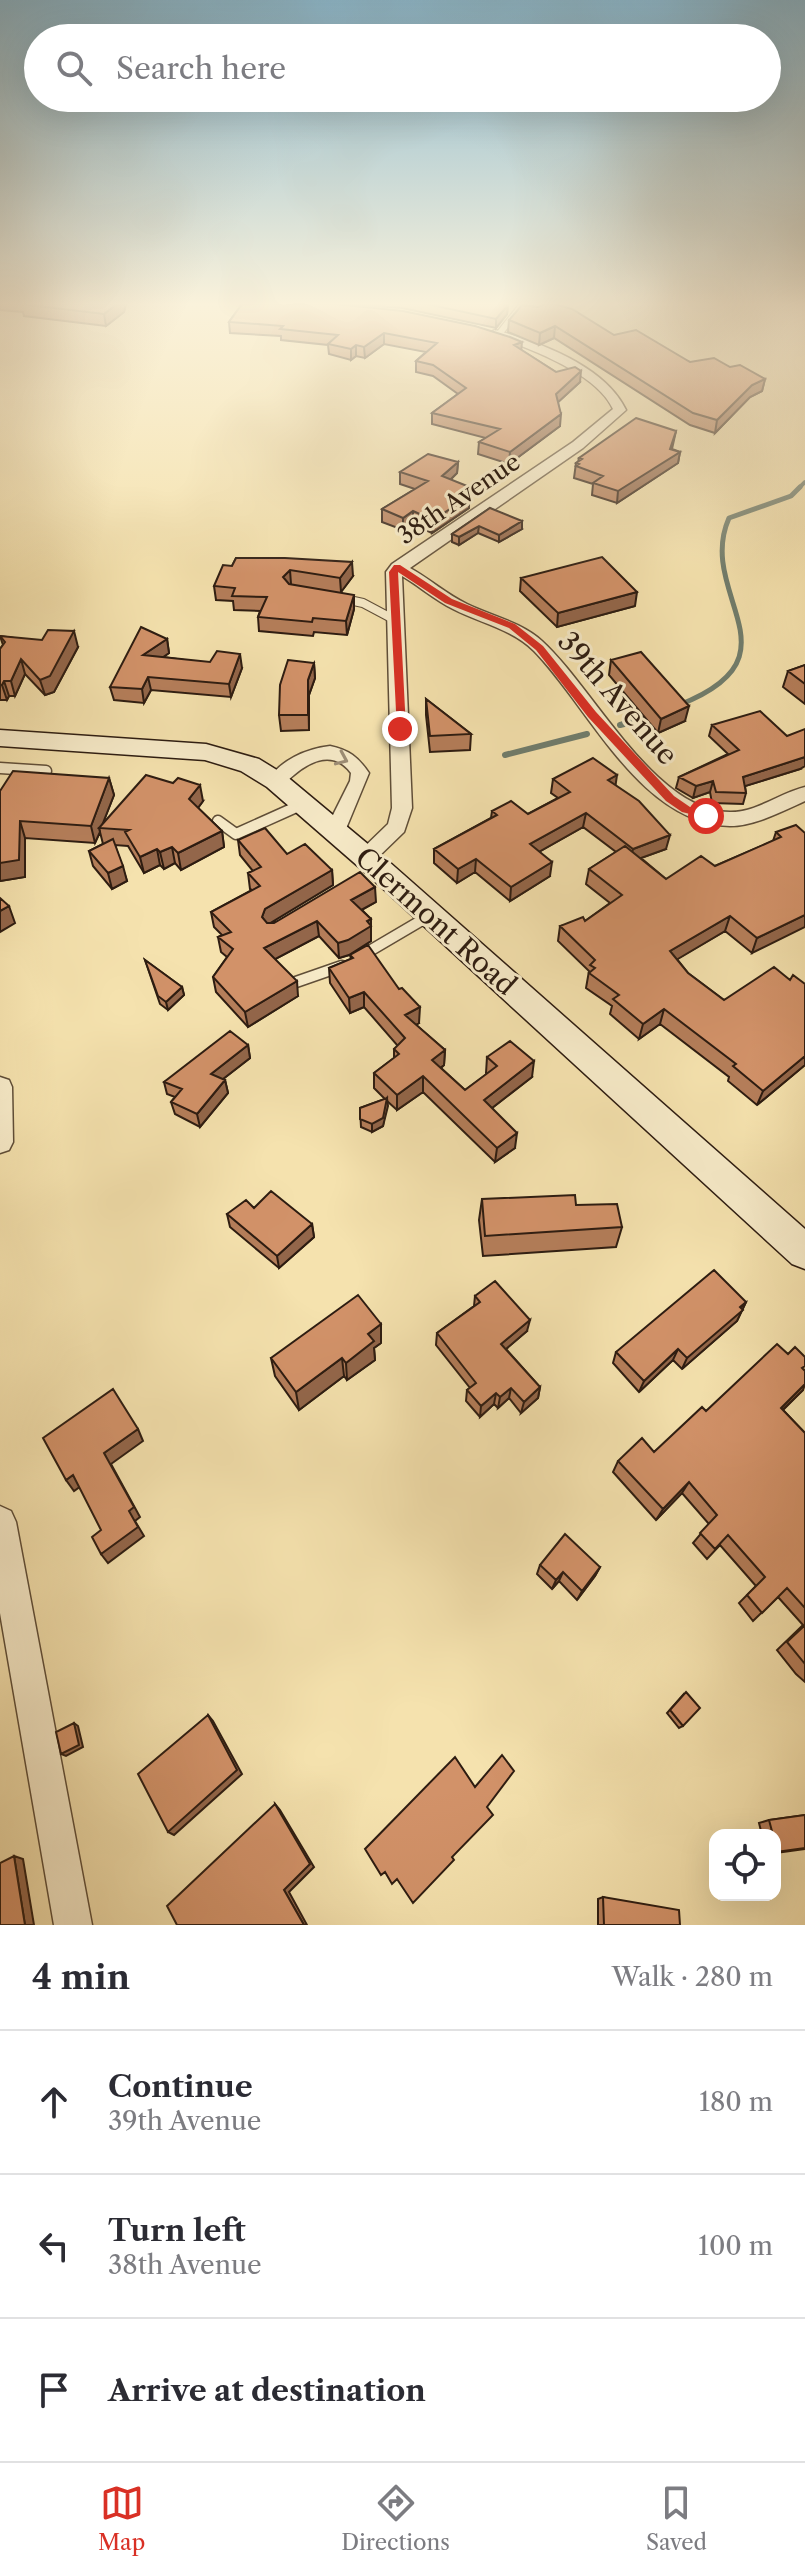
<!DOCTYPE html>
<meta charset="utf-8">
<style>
:root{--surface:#fff;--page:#f2f2f3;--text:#2b2b33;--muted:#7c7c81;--line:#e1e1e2;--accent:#d93025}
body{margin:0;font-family:"Libre Caslon Text",serif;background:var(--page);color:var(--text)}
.controls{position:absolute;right:24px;bottom:24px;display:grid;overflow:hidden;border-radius:16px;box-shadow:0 8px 32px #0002}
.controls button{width:72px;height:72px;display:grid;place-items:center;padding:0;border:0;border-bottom:2px solid var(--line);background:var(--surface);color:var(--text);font:40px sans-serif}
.stop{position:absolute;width:24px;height:24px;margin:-18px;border:6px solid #d93025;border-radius:50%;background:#fff}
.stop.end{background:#d93025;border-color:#fff;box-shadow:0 2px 8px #0008}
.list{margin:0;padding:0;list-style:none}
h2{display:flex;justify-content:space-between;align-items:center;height:104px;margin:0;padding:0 32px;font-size:34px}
h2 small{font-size:26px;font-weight:400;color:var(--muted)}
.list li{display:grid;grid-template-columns:52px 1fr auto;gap:24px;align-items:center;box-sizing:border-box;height:144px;padding:0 32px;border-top:2px solid var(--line)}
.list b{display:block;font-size:30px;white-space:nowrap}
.list p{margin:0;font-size:26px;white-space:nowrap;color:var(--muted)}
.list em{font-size:26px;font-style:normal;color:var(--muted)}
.icon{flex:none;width:44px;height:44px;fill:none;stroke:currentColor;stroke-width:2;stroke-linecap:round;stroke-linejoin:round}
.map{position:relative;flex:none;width:805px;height:1925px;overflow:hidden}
.search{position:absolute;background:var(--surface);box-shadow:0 8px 32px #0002;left:24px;right:24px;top:24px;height:88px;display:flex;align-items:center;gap:20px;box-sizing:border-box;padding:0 28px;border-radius:44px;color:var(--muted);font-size:30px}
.sheet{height:536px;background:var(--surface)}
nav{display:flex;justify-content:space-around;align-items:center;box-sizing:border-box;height:112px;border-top:2px solid var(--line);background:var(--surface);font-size:22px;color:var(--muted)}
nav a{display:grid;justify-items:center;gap:4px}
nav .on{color:var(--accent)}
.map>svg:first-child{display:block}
</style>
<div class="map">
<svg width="805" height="1925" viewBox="0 0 805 1925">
<rect width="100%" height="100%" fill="#f5e2ae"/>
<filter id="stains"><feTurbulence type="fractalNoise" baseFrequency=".0025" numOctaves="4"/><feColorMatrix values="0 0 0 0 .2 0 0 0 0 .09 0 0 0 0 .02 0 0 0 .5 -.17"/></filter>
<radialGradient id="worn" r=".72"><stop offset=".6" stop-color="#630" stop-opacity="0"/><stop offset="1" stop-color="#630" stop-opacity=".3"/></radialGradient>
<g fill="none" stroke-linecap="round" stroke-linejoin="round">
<path stroke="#707d6d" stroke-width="4" d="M798 489 805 482"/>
<path stroke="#707d6d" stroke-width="5" d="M679 705C805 656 695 595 729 518L791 496 800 487
M620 725 652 713"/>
<path stroke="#707d6d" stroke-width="6" d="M620 725 624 724
M505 755 587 734"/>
<g stroke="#5f4e38" stroke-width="8">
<path id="lane-far2" d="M499 334 523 304"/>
</g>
<g stroke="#5f4e38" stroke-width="10">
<path id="lane-far1" d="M340 598 363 603 395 620"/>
</g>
<g stroke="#5f4e38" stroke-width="13">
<path id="lane" d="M0 768 46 771
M218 821 236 834 303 804
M361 956 429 916
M296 982 342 966"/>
</g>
<g stroke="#5f4e38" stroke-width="3">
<path id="street" d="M495 330C539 342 605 366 626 410L583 448 410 568C430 579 446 594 467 604 492 616 521 622 542 641 593 687 655 813 731 812 757 812 780 793 805 787V801C783 811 755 826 730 826 640 824 589 707 534 651 512 629 480 623 453 609 435 600 419 586 402 576L412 808 404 832 372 863H358L355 858 358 853 388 824 392 808 386 572 392 564 573 442 613 409C597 373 527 347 491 335L489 333Z
M330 746C349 750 358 757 369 773L345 831 335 838 325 831 350 781 351 773C330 745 302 766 283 785H269L267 781C281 760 305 749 330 746Z
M0 1077 9 1080 12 1087 13 1142 9 1150 0 1153Z
M0 1506 11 1511 16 1522 92 1925H54L0 1613Z"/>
</g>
<g stroke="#2d1c11" stroke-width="3">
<path id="secondary" d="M0 730 206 744 259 759 285 775 387 860 805 1229V1269L792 1264 367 874 267 787 241 771 205 760 0 746Z"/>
</g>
<use href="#lane-far2" stroke="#f8ecca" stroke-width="6"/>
<use href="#lane-far1" stroke="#f8ecca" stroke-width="8"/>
<use href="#lane" stroke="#f8ecca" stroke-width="10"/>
<use href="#street" fill="#f8ecca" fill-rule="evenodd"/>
<use href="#secondary" fill="#f8ecca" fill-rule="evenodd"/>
</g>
<path fill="#b57e5a" stroke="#2d1c11" stroke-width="2" d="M0 304H126L124 312 106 326 24 316 23 312 0 310Z
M242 304 521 350 556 372 580 382 558 402 560 426 509 464 478 454 479 442 486 438 432 424V413L458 394 433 376 416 372V361L426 352 384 344 365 358 356 356 351 360 329 354 328 345 281 340V336L230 333 229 322Z
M348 304H502L508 305 507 314 496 328 402 308Z
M509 320 614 335 690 362 730 367 765 379 762 391 750 397 715 433 690 425 554 338 539 345 508 332Z
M676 431 672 449 680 452 678 463 617 503 592 495 593 484 574 478 576 463 578 462 579 458Z
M458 462 457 473 451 479 471 500 469 501V508L432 533 413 524 403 530 382 522V509L415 489 400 484V472Z
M490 508 522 529 499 542 478 533 459 545 452 542V534Z
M236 558 353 576 341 592 354 609 347 635 314 632 313 636 259 631 258 617 260 611 234 610 233 601 216 600 214 586 232 566Z
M521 578 635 606 557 627 520 591Z
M0 636 78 647 54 692 45 695 25 674 15 696H9L7 700H0V649L3 645Z
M167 639 169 653 163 657 242 668 231 697 151 690 144 703 114 700 110 687Z
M611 660 685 721 658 733 609 675Z
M314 663 315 678 309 695V730L281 731 279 715Z
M805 665V704L783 687 788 671Z
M426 699 471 734 470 750 430 752 426 715Z
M712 725 800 769 745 786 746 793 743 804 712 803 710 792 693 798 676 788 679 777 728 754 709 736Z
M109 778 114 795 103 823 203 801 198 808 222 831 224 847 181 870 175 863 164 869 160 865 144 873 128 846 115 845 127 881 112 889 93 866 89 851 103 844 100 832 95 843 25 838V877L0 881V791Z
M553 779 615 785 666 849 641 858 666 879 715 866 773 841 776 832 805 833 752 953 725 931 677 959 688 973 724 1000 790 980 805 984V1065L757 1105 728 1081 729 1077 660 1024 639 1039 610 1014 612 1006 586 988 589 971 558 941 560 926 585 921 610 903 586 884 589 869 616 852 583 827 539 852 550 876 510 901 475 872 457 883 434 863V849L491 818 492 811 528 814 558 798 551 793Z
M238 840 287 854 332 870 333 885 270 923 376 902 362 910 371 919V941L349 955 339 958 319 936 275 959 298 996 248 1027 216 992 213 977 227 957 221 952 218 937 222 935 214 927 211 912 252 890 250 889 248 873 253 871 240 855Z
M350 955 419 1023 416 1025 445 1050 444 1065 441 1068 465 1090 487 1074 486 1073 487 1057 532 1077 492 1108 515 1148 495 1162 423 1092 397 1110 387 1101 383 1126 372 1132 361 1127 360 1108 385 1099 374 1088V1073L394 1058V1049L398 1046 364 1007 350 1013 330 983 329 968 351 959Z
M145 960 182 987 184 995 168 1010 160 1004Z
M248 1045 250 1058 223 1079 225 1080 228 1093 200 1127 175 1114 171 1102 175 1097 167 1094 164 1082Z
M482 1199 576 1205 622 1227 616 1247 483 1256 479 1220Z
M254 1208 312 1224 314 1237 279 1268 230 1227 227 1214Z
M475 1296 527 1331 506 1349 540 1387 538 1398 521 1413 509 1398 498 1408 494 1404 480 1417 466 1401 467 1390 470 1388 436 1345 437 1333 474 1306Z
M746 1302 737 1321 682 1369 673 1360 639 1392 613 1363 616 1352Z
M381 1343 374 1348 375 1360 347 1380 344 1376 299 1410 275 1376 271 1358Z
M804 1370 803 1390 783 1410 805 1433V1682L796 1674 777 1650 803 1625 778 1597 753 1621 739 1603 756 1586 720 1545 707 1559 693 1543 709 1524 682 1493 656 1520 613 1472 618 1461 654 1452 706 1411Z
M540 1565 600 1567 595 1576 577 1600 559 1581 552 1589 537 1574Z
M683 1695V1726L679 1728 667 1713Z
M805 1815V1849L775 1853V1835H762L759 1823 769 1820Z
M603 1897 680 1925H598V1899Z"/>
<path fill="#93664a" stroke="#2d1c11" stroke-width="2" d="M117 304H126L124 312 106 326 104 314Z
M508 305 507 314 496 328V319Z
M555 326 554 338 539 345 540 333Z
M384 333V344L365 358 364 347Z
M522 342 521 353 514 345Z
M356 345V356L351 360V349Z
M581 371 580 382 555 405 556 394Z
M765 379 762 391 750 397 715 433 717 420 752 385Z
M561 414 560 426 509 464 510 452Z
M676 431 668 459 680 452 678 463 617 503 618 491 670 449Z
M458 462 457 473 442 488V476Z
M472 488 471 500 469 501V508L432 533 433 520 463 493Z
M413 511V524L403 530V518Z
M522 521V529L499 542V535Z
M479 526 478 533 459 545V537Z
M352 562 353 576 341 592 340 578Z
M290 570 291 584 284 591 283 577Z
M637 592 635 606 557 627 558 613Z
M354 595V609L347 635 346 621Z
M74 631 78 647 54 692 45 695 40 680Z
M167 639 169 653 146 669 143 655Z
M240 654 242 668 231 697 229 684Z
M21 659 25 674 15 696 11 681Z
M314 663 315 678 309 695V730L308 680Z
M148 677 151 690 144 703 142 689Z
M4 681 9 696 7 700 2 685Z
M689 706 685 721 658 733 661 719Z
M805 757V766L800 769 739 788 743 777Z
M617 775 615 789 608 780Z
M109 778 114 795 101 828H99L100 832 95 843 91 826Z
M713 781 710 792 693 798 696 786Z
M200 785 203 801 192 816 189 799Z
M586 813 583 827 528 858 530 844Z
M20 821 25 838V877L0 881V863Z
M222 831 224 847 181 870 178 853Z
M670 835 666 849 630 862 633 849Z
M172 847 175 863 164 869 160 852Z
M157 849 160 865 144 873 140 857Z
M476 859 475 872 457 883 458 869Z
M552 862 550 876 510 901 511 887Z
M123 866 127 881 112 889 108 873Z
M332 870 333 885 267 925 262 917 265 909Z
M375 887 376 902 352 915 351 900Z
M9 906 15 923 0 932V911Z
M805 915V927L752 953 757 938Z
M730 916 725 931 666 966 670 951Z
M371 919V941L349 955 339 958 338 943Z
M317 921 319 936 266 964 264 948Z
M297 981 298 996 248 1027 245 1012Z
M182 987 184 995 168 1010 166 1002Z
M364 992V1007L350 1013 349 998Z
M420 1007 419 1023 405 1031V1015Z
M664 1009 660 1024 639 1039 643 1024Z
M248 1045 250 1058 214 1086 211 1074Z
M445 1050 444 1065 431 1075 432 1060Z
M805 1056V1065L757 1105 763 1091Z
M534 1061 532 1077 483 1115 484 1100Z
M423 1076V1092L397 1110V1095Z
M225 1080 228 1093 200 1127 197 1114Z
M387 1098 388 1106 383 1126 372 1132V1124Z
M517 1133 515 1148 495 1162 497 1148Z
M312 1224 314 1237 279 1268 277 1256Z
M746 1302 737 1321 682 1369 687 1358Z
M530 1320 527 1331 499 1355 501 1344Z
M381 1324V1343L374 1348 375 1360 347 1380 346 1363 368 1334Z
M678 1349 673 1360 639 1392 644 1381Z
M342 1358 344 1376 299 1410 296 1392Z
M805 1384 803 1390 772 1420 781 1408Z
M540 1387 538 1398 521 1413 524 1402Z
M511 1388 509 1398 498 1408 500 1397Z
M496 1393 494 1404 480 1417 481 1406Z
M138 1429 143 1441 111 1464 140 1517 135 1521 144 1536 108 1563 101 1554 129 1511 104 1453Z
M73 1475 81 1486 74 1491 66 1480Z
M689 1482 682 1493 656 1520 663 1509Z
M600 1567 595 1576 577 1600 582 1591Z
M563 1572 559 1581 552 1589 556 1580Z
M208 1715 213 1721 242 1774 174 1835 168 1832Z
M74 1723 78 1726 83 1747 66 1756 61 1754Z
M275 1804 280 1810 314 1867 289 1892 307 1925H304L284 1890Z
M14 1856 23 1859 34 1925H25Z"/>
<path fill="#d29269" stroke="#2d1c11" stroke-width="2" d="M21 304H117L104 314Z
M242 304H336L403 311 475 326 510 337 522 342 514 345 556 372 575 367 581 371 556 394 561 414 510 452 479 442 500 429 432 413 466 388 433 365 416 361 437 343 384 333 364 347 356 345 351 349 328 344 338 335 280 329 283 326 229 322Z
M427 304H502L508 305 496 319Z
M545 304H555L572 309 614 335 636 330 690 362 714 358 730 367 740 365 765 379 752 385 717 420 693 413 555 326 540 333 509 320 522 305 538 307Z
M636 418 676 431 670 449 680 452 618 491 593 483 603 476 576 466 579 464 576 463 582 459 579 458Z
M428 454 458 462 442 476 472 488 463 493 470 496 433 520 413 511 403 518 382 509 428 481 400 472Z
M490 508 522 521 499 535 479 526 459 537 452 534Z
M602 557 637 592 558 613 521 578Z
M236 558H285L352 562 340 578 290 570 283 577 289 584 354 595 346 621 313 618 312 622 258 617 267 597 232 596 235 588 214 586 223 565 232 566Z
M141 627 167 639 143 655 210 662 217 651 240 654 229 684 148 677 142 689 110 687Z
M48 630 74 631 50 676 40 680 21 659 11 681H4L2 685H0V649L5 642 0 636 42 640Z
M641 652 689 706 661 719 611 660Z
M288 660 314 663 308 680V715H279L280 685Z
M805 665V684L788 671Z
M426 699 471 734 430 736Z
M760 711 787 736 805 729V757L743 777 746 793 716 792 713 781 696 786 679 777 739 750 712 725Z
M593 758 617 775 608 780 639 801 670 835 633 849 586 813 530 844 552 862 511 887 476 859 458 869 434 849 497 815 492 811 511 801 528 814 570 792 553 779Z
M13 771 109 778 91 826 20 821 19 860 0 863V791Z
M146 775 173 783 178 778 200 785 189 799 222 831 178 853 172 847 160 852 157 849 140 857 125 832 129 830 99 828Z
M796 825 805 833V915L757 938 730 916 670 951 688 973 724 1000 774 967 790 980 793 975 805 984V1056L763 1091 733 1066 736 1064 664 1009 643 1024 613 999 619 995 589 973 595 968 590 965 595 960 560 926 583 917 585 921 622 895 589 869 625 846 666 879 701 856 715 866 781 837 776 832Z
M265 828 287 854 305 844 332 870 265 909 262 917 267 923H274L360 872 375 887 351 900 371 919 367 921 371 926 348 940 338 943 317 921 264 948 297 981 245 1012 213 977 233 949 218 937 231 932 211 912 260 886 248 873 261 867 238 840Z
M113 839 123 866 108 873 89 851Z
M0 898 9 906 0 911Z
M368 945 399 989 402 988 420 1007 405 1015 445 1050 432 1060 465 1090 497 1066 487 1057 510 1041 534 1061 484 1100 517 1133 497 1148 423 1076 397 1095 374 1073 399 1054 394 1049 405 1038 364 992 349 998 329 968 353 958 350 955Z
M145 960 182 987 166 1002 158 996Z
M230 1031 248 1045 211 1074 225 1080 197 1114 171 1102 182 1089 164 1082Z
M387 1098 383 1118 372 1124 360 1119V1108Z
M271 1191 312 1224 277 1256 227 1214 246 1200 254 1208Z
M575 1195 576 1205 617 1204 622 1227 485 1236 482 1199Z
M714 1270 746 1302 740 1307 743 1310 687 1358 678 1349 644 1381 616 1352Z
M495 1281 530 1320 501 1344 540 1387 524 1402 511 1388 500 1397 496 1393 481 1406 467 1390 476 1383 437 1333 480 1302 475 1296Z
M358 1295 381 1324 368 1334 374 1341 346 1363 342 1358 296 1392 271 1358Z
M777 1344 788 1354 795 1347 805 1357V1366L802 1368 805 1371V1384L781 1408 805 1433V1608L787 1588 762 1613 747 1595 765 1577 728 1535 715 1549 700 1533 717 1515 689 1482 663 1509 618 1461 642 1438 654 1452 702 1407 706 1411Z
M113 1389 138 1429 104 1453 134 1507 129 1511 138 1527 101 1554 92 1537 101 1530 73 1475 66 1480 43 1438Z
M565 1534 600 1567 582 1591 563 1572 556 1580 540 1565Z
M805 1625V1664L787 1642Z
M686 1692 700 1708 683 1726 670 1710Z
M208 1715 237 1770 168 1832 138 1774Z
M74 1723 79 1745 61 1754 56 1732Z
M502 1755 514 1771 487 1807 493 1815 452 1857 454 1860 413 1903 397 1879 392 1884 385 1872 381 1875 365 1849 455 1757 475 1787Z
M275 1804 310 1864 284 1890 304 1925H177L167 1906Z
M805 1815V1848L776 1852 775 1835H773L769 1820Z
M14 1856 25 1925H0V1863Z
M603 1897 679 1910 680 1925H604Z"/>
<defs><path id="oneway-chevron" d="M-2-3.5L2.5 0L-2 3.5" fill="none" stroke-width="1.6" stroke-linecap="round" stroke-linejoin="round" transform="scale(2)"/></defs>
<use stroke="#9d8e77" href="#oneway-chevron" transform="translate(342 759) rotate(24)"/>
<linearGradient id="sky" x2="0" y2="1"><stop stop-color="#89b8cf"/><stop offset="0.53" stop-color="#faf2db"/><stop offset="1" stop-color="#faf2db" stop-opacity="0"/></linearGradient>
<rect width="805" height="574" fill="url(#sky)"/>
<path fill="#d93025" d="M394 565H400L452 599 515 624 543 646 596 712 674 796 690 807 710 813V819L682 812 666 801 588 717 536 650 509 628 445 603 398 572 406 729 397 731 389 572Z"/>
<g text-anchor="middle" stroke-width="6" stroke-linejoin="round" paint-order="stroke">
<g font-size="24" fill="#2d1c11" stroke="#f8ecca">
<text transform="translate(459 499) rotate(-34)" y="8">38th Avenue</text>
</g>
<g font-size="28" fill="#2d1c11" stroke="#f8ecca">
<text transform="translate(618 698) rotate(49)" y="10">39th Avenue</text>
<text transform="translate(436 921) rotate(42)" y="10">Clermont Road</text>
</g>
</g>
<rect width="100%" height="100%" filter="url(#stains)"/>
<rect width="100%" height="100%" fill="url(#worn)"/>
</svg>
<div class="controls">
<button><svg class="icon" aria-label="locate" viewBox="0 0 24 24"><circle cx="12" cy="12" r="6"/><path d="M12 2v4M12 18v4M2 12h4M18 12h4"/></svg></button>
</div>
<div class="stop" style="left:706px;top:816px"></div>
<div class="stop end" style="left:400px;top:729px"></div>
<div class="search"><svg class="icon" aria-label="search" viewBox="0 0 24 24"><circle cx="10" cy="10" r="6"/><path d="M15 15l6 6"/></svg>Search here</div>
</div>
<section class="sheet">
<h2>4 min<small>Walk · 280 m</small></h2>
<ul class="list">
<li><svg class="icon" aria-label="ahead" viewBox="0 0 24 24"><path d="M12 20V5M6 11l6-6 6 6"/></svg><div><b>Continue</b><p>39th Avenue</p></div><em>180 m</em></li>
<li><svg class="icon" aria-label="left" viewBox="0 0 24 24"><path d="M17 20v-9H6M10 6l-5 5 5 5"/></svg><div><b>Turn left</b><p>38th Avenue</p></div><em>100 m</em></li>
<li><svg class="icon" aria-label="arrive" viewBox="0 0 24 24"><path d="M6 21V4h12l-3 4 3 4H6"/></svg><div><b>Arrive at destination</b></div></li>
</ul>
</section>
<nav>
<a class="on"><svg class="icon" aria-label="map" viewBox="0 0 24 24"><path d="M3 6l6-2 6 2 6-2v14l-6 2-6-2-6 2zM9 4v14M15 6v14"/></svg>Map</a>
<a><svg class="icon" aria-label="directions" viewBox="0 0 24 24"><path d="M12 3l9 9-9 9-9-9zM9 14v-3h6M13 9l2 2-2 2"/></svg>Directions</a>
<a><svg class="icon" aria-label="saved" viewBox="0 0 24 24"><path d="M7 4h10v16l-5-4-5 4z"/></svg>Saved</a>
</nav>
